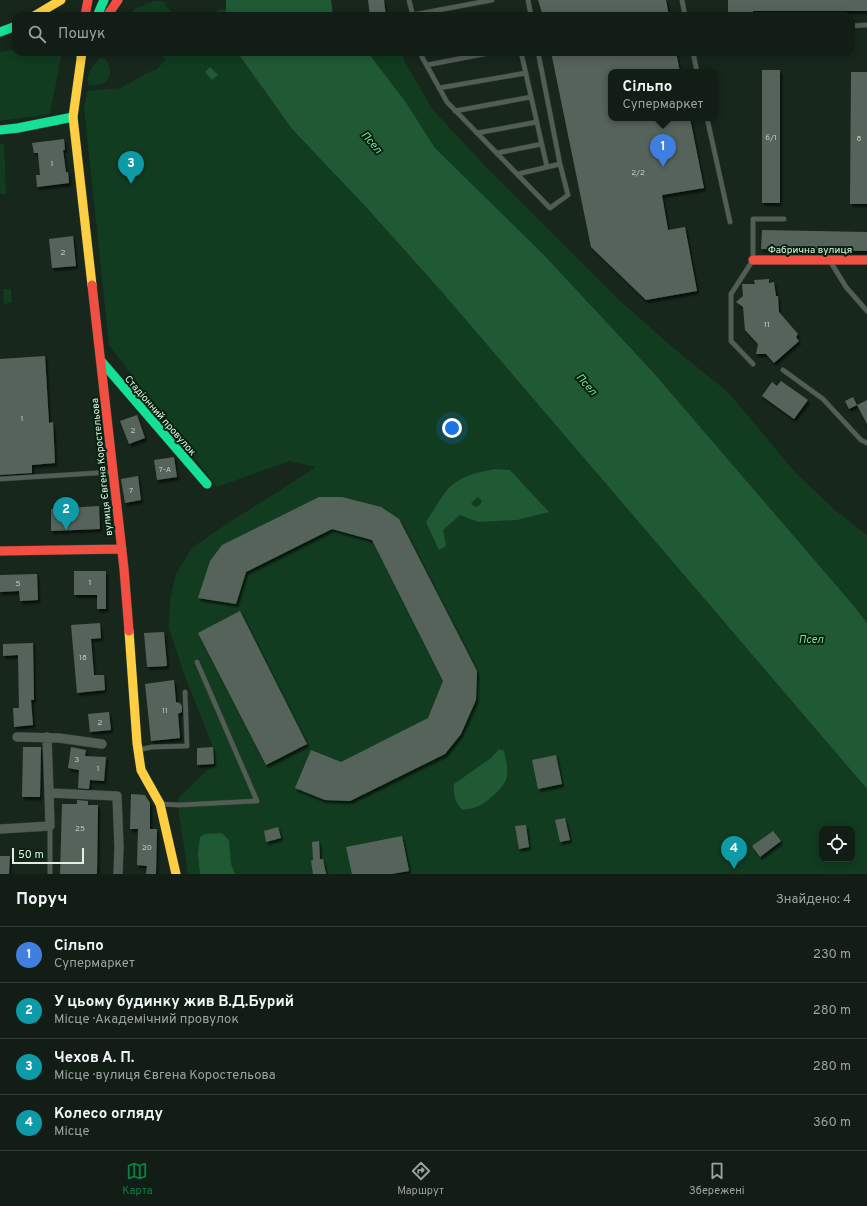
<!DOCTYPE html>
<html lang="uk">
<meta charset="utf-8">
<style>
:root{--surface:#111d15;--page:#1e2a22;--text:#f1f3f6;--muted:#9ca2a0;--line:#303b34;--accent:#0b8043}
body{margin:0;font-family:Overpass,sans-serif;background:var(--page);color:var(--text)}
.controls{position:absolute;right:12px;bottom:12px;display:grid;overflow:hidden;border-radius:8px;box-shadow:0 2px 10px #0003}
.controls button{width:36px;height:36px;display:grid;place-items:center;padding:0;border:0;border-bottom:1px solid var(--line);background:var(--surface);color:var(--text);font:20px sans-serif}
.scale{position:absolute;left:12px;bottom:10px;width:72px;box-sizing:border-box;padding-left:4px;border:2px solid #dff0e3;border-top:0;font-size:11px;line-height:14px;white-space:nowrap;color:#dff0e3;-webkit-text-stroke:3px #062310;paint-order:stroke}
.you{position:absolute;left:452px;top:428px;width:14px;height:14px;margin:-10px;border:3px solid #fff;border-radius:50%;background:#1a73e8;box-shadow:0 0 0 6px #1a73e833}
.badge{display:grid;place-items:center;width:26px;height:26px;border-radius:50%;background:var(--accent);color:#fff;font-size:13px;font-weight:700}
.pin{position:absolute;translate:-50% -33px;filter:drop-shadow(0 1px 2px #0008)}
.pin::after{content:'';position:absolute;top:21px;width:14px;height:12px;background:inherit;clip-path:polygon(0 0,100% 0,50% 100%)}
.popup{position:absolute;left:608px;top:69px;width:110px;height:52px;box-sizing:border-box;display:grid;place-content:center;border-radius:8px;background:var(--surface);filter:drop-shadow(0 1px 3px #0005);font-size:13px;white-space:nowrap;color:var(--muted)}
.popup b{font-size:15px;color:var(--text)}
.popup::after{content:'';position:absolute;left:50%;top:100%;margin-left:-8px;border:8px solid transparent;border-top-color:var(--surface)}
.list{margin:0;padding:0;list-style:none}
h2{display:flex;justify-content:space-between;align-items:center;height:52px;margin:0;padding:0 16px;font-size:17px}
h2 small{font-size:13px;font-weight:400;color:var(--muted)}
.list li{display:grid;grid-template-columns:26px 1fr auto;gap:12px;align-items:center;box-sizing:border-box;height:56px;padding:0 16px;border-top:1px solid var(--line)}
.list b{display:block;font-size:15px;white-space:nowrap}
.list p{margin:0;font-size:13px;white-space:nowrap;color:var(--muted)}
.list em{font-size:13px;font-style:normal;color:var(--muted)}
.icon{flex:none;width:22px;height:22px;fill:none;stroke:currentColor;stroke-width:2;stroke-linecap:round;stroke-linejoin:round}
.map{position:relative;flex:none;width:867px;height:874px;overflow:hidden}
.search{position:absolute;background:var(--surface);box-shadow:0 2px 10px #0003;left:12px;right:12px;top:12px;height:44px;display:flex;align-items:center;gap:10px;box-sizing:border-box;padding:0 14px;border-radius:12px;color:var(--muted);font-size:15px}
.sheet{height:276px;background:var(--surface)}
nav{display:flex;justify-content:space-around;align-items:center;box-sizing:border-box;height:56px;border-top:1px solid var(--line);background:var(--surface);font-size:11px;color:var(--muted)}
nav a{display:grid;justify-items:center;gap:2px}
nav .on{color:var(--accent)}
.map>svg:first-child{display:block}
</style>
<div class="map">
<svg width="867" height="874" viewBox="0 0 867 874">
<defs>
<filter id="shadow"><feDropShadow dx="2" dy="3" stdDeviation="1" flood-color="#0009"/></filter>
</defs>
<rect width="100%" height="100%" fill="#17271c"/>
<path fill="#113c20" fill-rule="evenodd" d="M154 1H163L174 16H128L136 8Z
M220 9H226V16H210Z
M16 49V52H62L50 114 0 121V52Z
M153 52H237L292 129 365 206 442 292 867 789V874H188L179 813 178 798 214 764 213 747 184 674 169 628 170 600 176 574 192 548 216 531 316 467 289 461 217 487 109 345 84 108 87 91 121 88 143 75 157 69 166 59ZM822 829H852V859H822Z
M374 52H401L406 64 433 110 488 169 618 299 677 351 728 392 795 472 836 511 867 535V623L652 371 543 254 435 148 405 101 369 54Z
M100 58H105C116 74 108 88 89 85 84 77 94 64 100 58Z
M0 144H4L6 194H0Z
M3 289H11L12 303 4 304Z"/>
<path fill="#1f5a35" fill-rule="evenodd" d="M226 0H331L333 16H226Z
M237 52H364L369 54 405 101 435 148 543 254 652 371 853 605 867 623V789L442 292 365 206 292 129Z
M210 67 218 75 212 80 205 72Z
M495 469 510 470 549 512 517 520 478 522 460 515 443 530 446 546 439 550 426 522C432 513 443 493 451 486 463 475 480 472 495 469ZM478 497 482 501 480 505 475 507 471 503Z
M499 749 504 751C506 760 509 771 506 780 503 788 486 803 479 806 474 808 468 809 463 810 455 803 453 795 454 784L491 758Z
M222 833 229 840 231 864 235 874H200L198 854 200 837 205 834Z"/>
<path fill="#56645a" filter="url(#shadow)" d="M368 0H384L386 16H370Z
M538 0H666L669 16H543Z
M728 0H867V11H753V16H728Z
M551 52H676L680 72H611V118H690L704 188 662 195 668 230 685 227 697 291 646 300 591 247Z
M762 70H780V203H762Z
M851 72H867V204H850Z
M64 139 65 150H63L66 172H68L69 183 37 187 36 175H40L38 153H34L32 143Z
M762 230 867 232V251L761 249Z
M73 236 76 266 52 268 49 239Z
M769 279V283L774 282 776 296H778L779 312 798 334 796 337 799 341 774 363 766 354H756L758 344 745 330 743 307 736 302 743 296 742 284H755L754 280Z
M45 356 49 423 53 422 55 463 32 465V473L0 475V359Z
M781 381 808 400 794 419 762 396 772 382 777 386Z
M853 397 857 405 867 400V424L857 405 849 409 845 401Z
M137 415 145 438 129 444 120 421Z
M174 457 177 477 157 480 154 460Z
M138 476 141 500 125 503 121 479Z
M319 497H342L381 507 399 519 477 671 476 700 461 734 445 754 350 801 325 800 295 788 311 750 341 762 428 718 443 681 372 540 332 529 246 572 236 604 198 598 210 561 222 545Z
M99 506 100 529 51 531V509Z
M74 571H106V609H97V595H74Z
M37 574 38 600 20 601 19 591 0 592V575Z
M240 611 307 744 266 765 198 633Z
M100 623 101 638 91 639 94 675H104L105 690 77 693 71 625Z
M164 632 167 666 147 667 144 633Z
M33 643 34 700H31L33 725 14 727 13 708H19L18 655 3 656V644Z
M174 680 176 702 180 703 182 706V712L178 714 180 738 151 741 145 684Z
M109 712 111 730 90 732 88 714Z
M23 747H41L40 797H22Z
M71 747 86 750 85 756 106 757 104 781 90 780 89 789 78 788 79 770 68 768Z
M213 747 214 764 197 765V748Z
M556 755 562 784 538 789 532 760Z
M131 794 145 795 150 803V829H157L156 874H146L147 866 137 865 138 829H130Z
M77 800 88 801V805H98L97 874H60L62 804H77Z
M565 818 570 840 560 842 555 820Z
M526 825 529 847 519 849 515 826Z
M278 827 281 838 266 842 264 831Z
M773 831 781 841 760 857 752 846Z
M402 836 409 871 391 874H352L346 847Z
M319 841 320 859H323L326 874H313L311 861 313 860 312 842Z
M0 856H10L9 874H0Z"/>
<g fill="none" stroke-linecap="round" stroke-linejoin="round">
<g stroke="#344037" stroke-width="5.5">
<path id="lane" d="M409 0 413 16
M528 0 531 16
M682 0 685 16
M412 15 492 0
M851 26 867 25
M421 52 422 57 447 102 550 208 568 195 560 164 538 52
M521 52 547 167
M693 52 697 72
M427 65 494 52
M439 88 526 73
M455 111 531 97
M707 118 730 222
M477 133 537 122
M497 153 542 144
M518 174 560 164
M830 261 846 287 867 311
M753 364 731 341V294L753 260V219H784
M783 370 823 399 861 440 867 443
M0 479 112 472
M138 750 152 747 187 746 185 692
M160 804 179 805 257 801 197 662
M50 826V874"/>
</g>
<g stroke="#344037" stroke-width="10">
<path id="street" d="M17 737 59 738 102 744
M47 737 49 793
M0 829 50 826 49 793 117 796 119 847 118 874"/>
</g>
<g stroke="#344037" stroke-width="10">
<path id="fast" d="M97 16 104 0
M0 32 16 26
M80 52 81 56
M0 130 18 128 73 117
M101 361 207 484"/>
</g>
<g stroke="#344037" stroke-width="10">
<path id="slow" d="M34 16 61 0
M82 52 73 117 92 285
M129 631 137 743 141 770 160 804 176 874"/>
</g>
<g stroke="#344037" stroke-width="10">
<path id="jam" d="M85 16 88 0
M107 16 118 0
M753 260H867
M92 285 124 569 129 631
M0 551 122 549"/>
</g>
<use href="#lane" stroke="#525d55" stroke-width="4.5"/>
<use href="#street" stroke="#525d55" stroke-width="9"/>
<use href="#fast" stroke="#16e098" stroke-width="9"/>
<use href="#slow" stroke="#ffcf43" stroke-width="9"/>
<use href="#jam" stroke="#f24e42" stroke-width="9"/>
</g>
<g text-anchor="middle" stroke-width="4" stroke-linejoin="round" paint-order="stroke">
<g font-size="8" fill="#bdcdc1">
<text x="771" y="140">6/1</text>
<text x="859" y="141">8</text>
<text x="52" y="166">1</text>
<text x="638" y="175">2/2</text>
<text x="63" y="255">2</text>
<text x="767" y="327">11</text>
<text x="22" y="421">1</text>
<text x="133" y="433">2</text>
<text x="165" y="472">7-А</text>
<text x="131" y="493">7</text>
<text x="90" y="585">1</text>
<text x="18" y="586">5</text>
<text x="83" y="660">18</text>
<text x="165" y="713">11</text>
<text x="100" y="725">2</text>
<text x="77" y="762">3</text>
<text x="98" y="771">1</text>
<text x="80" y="831">25</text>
<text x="147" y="850">20</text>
</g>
<g font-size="10" fill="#dff0e3" stroke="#062310">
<text x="810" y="253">Фабрична вулиця</text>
<text transform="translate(161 415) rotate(49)" y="4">Стадіонний провулок</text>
<text transform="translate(101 467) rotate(-96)" y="4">вулиця Євгена Коростельова</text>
</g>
<g font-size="11" font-style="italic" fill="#85dc9e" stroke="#062310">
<text transform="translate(372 142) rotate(49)" y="4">Псел</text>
<text transform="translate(587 384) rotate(48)" y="4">Псел</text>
<text x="811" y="643">Псел</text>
</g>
</g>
</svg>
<div class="controls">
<button><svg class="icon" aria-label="locate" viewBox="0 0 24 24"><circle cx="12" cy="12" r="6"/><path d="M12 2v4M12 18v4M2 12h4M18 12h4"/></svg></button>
</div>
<div class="scale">50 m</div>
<div class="you"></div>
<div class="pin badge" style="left:663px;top:167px;background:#3f7fe0">1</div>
<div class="popup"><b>Сільпо</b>Супермаркет</div>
<div class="pin badge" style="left:66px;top:530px;background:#0f9aa8">2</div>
<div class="pin badge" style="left:131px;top:184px;background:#0f9aa8">3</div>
<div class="pin badge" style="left:734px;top:869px;background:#0f9aa8">4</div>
<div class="search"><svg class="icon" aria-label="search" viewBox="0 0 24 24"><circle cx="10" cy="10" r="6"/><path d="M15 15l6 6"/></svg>Пошук</div>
</div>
<section class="sheet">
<h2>Поруч<small>Знайдено: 4</small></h2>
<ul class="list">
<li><span class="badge" style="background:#3f7fe0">1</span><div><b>Сільпо</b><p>Супермаркет</p></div><em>230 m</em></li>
<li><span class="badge" style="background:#0f9aa8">2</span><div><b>У цьому будинку жив В.Д.Бурий</b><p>Місце · Академічний провулок</p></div><em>280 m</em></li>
<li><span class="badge" style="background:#0f9aa8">3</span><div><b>Чехов А. П.</b><p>Місце · вулиця Євгена Коростельова</p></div><em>280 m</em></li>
<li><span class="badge" style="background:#0f9aa8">4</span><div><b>Колесо огляду</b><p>Місце</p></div><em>360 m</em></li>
</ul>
</section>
<nav>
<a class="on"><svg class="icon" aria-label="map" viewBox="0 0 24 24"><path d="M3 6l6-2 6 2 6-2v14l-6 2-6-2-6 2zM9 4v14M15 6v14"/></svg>Карта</a>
<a><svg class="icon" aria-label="directions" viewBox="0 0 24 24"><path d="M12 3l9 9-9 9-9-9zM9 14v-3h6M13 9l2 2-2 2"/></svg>Маршрут</a>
<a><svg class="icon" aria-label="saved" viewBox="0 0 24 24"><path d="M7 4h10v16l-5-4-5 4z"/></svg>Збережені</a>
</nav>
